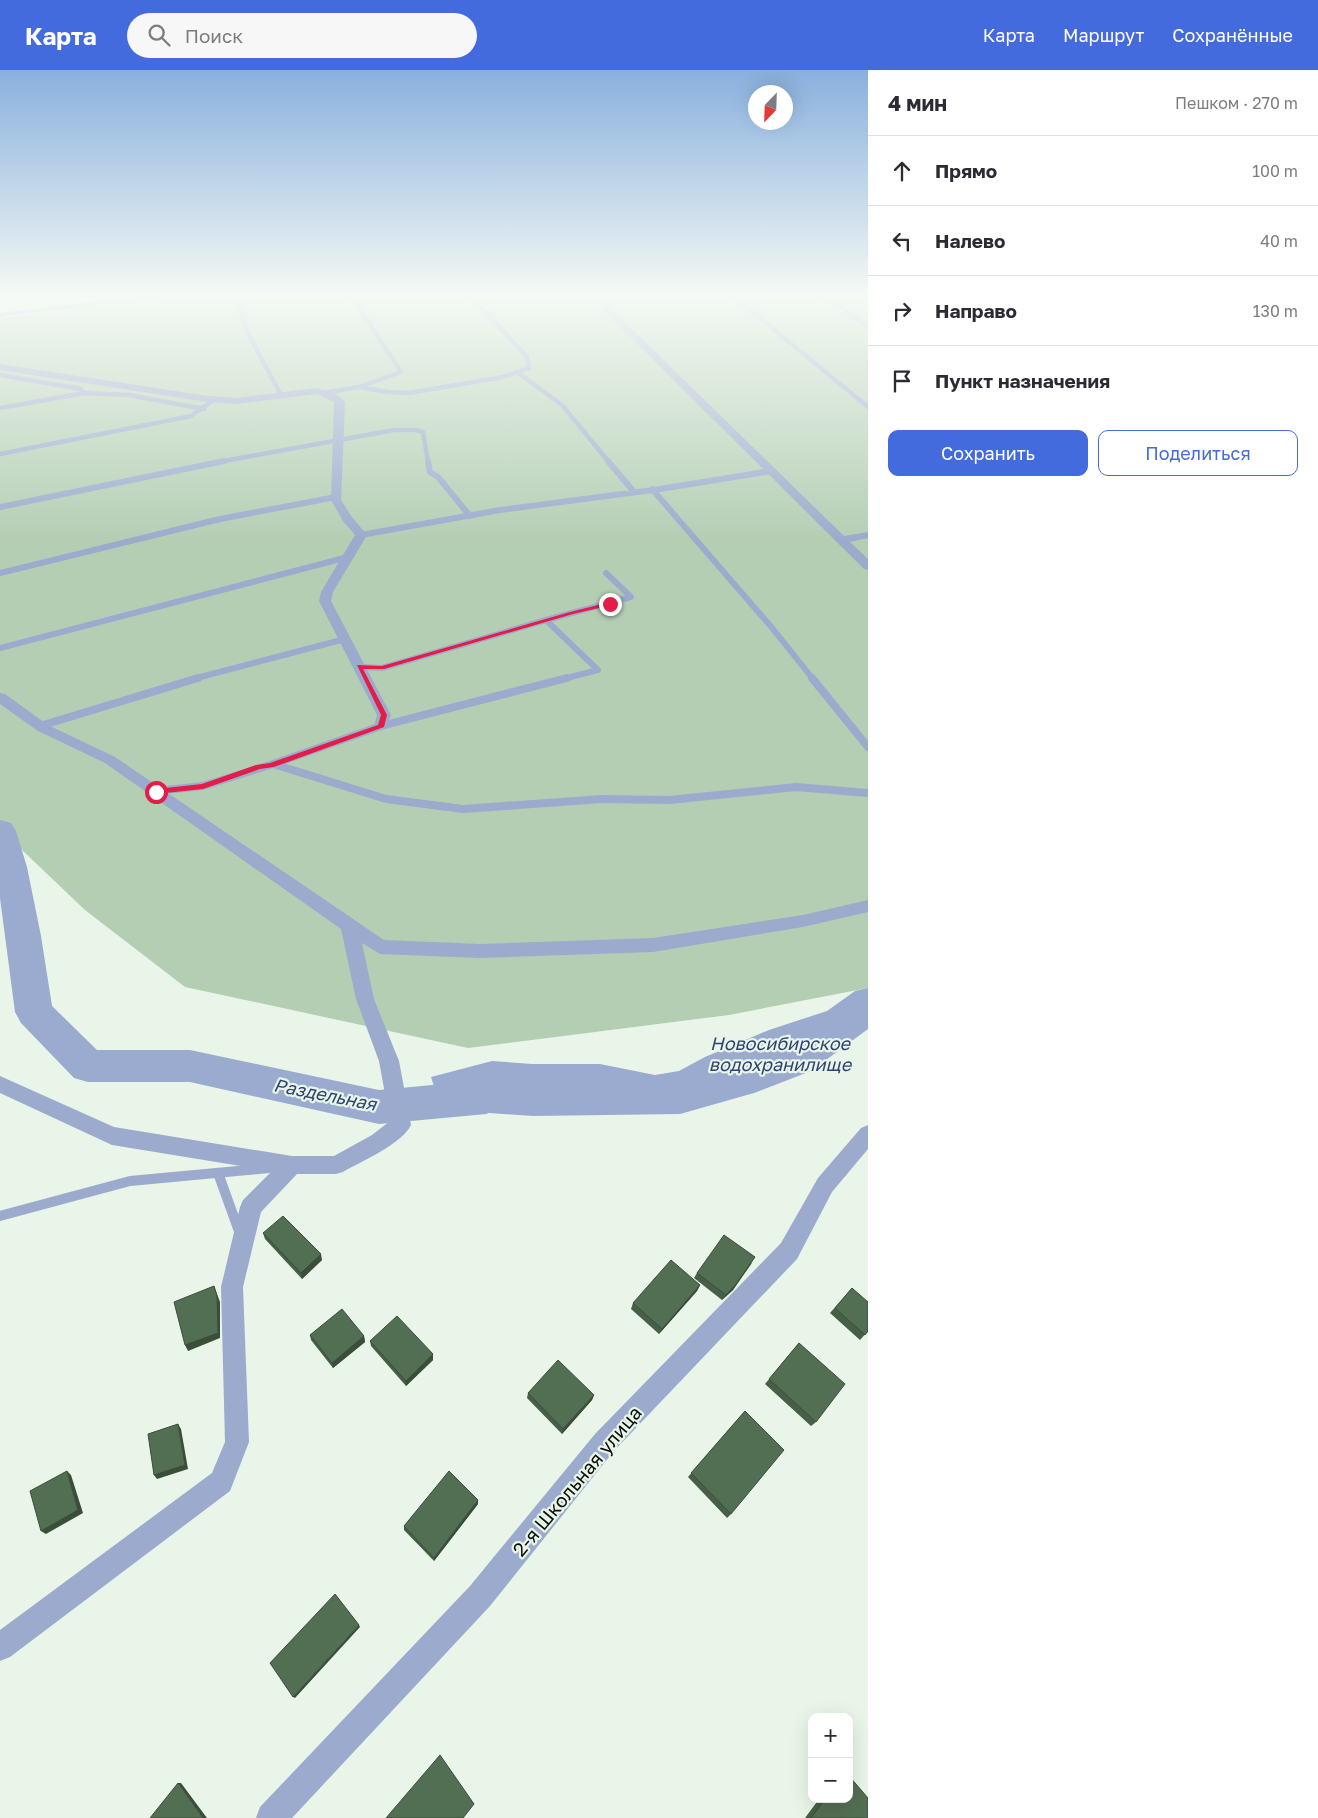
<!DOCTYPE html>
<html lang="ru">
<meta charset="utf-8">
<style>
:root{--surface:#fff;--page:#f7f7f7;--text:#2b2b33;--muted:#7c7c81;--line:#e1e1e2;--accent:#436bdd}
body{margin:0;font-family:"Golos Text",sans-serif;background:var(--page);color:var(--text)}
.controls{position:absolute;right:15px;bottom:15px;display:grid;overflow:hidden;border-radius:10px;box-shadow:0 5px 20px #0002}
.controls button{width:45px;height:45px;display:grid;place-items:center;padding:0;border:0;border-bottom:1px solid var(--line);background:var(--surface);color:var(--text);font:25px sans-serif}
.compass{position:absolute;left:748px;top:15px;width:45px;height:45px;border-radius:50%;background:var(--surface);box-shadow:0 5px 20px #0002;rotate:203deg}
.stop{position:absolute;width:15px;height:15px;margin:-11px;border:4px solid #e11d48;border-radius:50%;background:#fff}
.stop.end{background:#e11d48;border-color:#fff;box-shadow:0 1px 5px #0008}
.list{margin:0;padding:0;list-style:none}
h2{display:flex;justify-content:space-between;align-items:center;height:65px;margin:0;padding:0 20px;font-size:21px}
h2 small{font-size:16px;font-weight:400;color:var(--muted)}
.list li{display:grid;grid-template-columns:32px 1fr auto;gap:15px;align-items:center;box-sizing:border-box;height:70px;padding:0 20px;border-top:1px solid var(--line)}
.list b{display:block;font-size:19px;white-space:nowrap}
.list em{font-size:16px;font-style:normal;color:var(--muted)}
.actions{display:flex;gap:10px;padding:15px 20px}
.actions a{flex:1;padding:11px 0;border:1px solid var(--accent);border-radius:10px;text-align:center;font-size:18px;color:var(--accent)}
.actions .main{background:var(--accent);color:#fff}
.icon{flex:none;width:28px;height:28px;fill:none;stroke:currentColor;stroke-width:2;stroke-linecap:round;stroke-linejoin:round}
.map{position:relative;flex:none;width:868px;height:1748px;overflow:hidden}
header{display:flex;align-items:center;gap:30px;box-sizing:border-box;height:70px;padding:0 25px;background:var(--accent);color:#fff}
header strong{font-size:24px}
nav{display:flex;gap:28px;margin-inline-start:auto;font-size:18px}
.search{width:350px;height:45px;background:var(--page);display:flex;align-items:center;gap:12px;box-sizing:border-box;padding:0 18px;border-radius:28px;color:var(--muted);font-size:19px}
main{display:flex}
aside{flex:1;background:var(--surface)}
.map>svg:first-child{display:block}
</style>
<header>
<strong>Карта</strong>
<div class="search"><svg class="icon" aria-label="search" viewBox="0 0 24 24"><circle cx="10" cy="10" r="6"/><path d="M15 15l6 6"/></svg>Поиск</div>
<nav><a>Карта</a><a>Маршрут</a><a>Сохранённые</a></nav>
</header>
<main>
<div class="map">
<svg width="868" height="1748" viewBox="0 0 868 1748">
<rect width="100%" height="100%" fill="#e8f5e8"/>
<path fill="#b4ceb4" d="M173 225H868V918L729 945 468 978 185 917 85 840 0 759V248Z"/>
<path fill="#9babcf" d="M868 918V959L811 1001 754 1023 680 1044 533 1046 475 1042 439 1032 431 1007 492 991 532 994H600L655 1005 679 1001 705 987 769 960 827 941 855 921Z"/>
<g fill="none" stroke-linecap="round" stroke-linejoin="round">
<path fill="#9babcf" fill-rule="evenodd" d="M0 750 11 753 16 761 27 797 41 866 52 936 97 980H190L379 1020 486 1010 500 1015 506 1027 500 1039 486 1044 379 1054 190 1012H88L74 1008 21 953 15 942 0 828Z"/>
<path stroke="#9cabcd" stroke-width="4.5" d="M234 225 250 267 281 325
M351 225 401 302 359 317 388 322 409 323 503 307 529 298 527 287 470 225
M732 225 868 337
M824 225 868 257
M517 302 562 335 609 392
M0 305 81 319 84 323 0 338
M84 323 129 325 204 339
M323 323 359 317
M0 384 191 346 215 329
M218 392 394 360H416L423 362 428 392"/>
<path stroke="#9cabcd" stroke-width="6" d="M428 391 430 402 438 407 470 446
M608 391 634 422
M652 419 773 559 813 609
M0 437 224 391
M361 465 500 440 660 419 771 401
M0 503 220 449 336 427
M546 550 631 527 606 503
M0 578 348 487
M359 597 382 598 546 550 598 600 563 609
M193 609 345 569"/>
<path stroke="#9cabcd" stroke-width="8" d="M567 608 381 656 273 694 386 729 463 739 602 729 670 730 796 717 868 723
M812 608 868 677
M40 656 198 608
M156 721 203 716 273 694"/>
<path stroke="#9cabcd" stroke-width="10" d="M218 1103 240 1164
M0 1146 130 1111 269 1098"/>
<path fill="#9cabcd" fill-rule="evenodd" d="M148 225H177L0 247V243Z
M588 225H597L844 466 868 462V468L850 472 868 489V500L864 499Z
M0 294 208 326 236 328 317 318 336 324 345 332 341 430 352 447 367 465 333 522 331 531 391 645 386 659H376L374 656 377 645 319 531 321 522 355 465 343 451 331 430 334 332 317 324 236 334 208 332 0 300Z
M0 623 5 624 48 655 115 687 384 870 480 874 653 868 803 845 868 830V842L803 857 653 882 480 888 380 884 362 873 374 929 399 991 411 1055C402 1074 362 1091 343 1102L336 1104H297L261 1142 243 1217 249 1372 230 1421 10 1587 0 1591V1560L212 1403 225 1372 221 1217 240 1137 243 1130 272 1101 112 1075 0 1023V1006L114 1057 292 1086H334L372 1065 390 1051 379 991 356 929 341 859 105 693 38 661 0 634Z
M868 1055V1079L832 1122 797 1189 613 1382 490 1536 292 1748H256L260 1737 470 1516 595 1364 781 1173 818 1108 861 1058Z"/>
</g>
<path fill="#475f47" d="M263 1163 322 1190 302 1209 265 1169Z
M752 1193 733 1220 722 1230 694 1208 697 1203Z
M700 1215 697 1221 659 1264 631 1239 633 1233Z
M852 1218 868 1261 860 1270 830 1243Z
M310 1265 364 1266 365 1272 333 1298 311 1270Z
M370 1271 433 1290 406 1316 371 1276Z
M799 1273 816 1352 811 1356 765 1314Z
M528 1323 594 1325 592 1330 562 1364 527 1328Z
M745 1341 731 1444 727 1448 688 1407Z
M478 1434 434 1491 404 1460V1456Z
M819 1729H849L868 1748H805Z"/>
<path fill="#3a4e3a" d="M321 1184 322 1190 302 1209 301 1203Z
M755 1187 733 1220 722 1230 726 1225Z
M700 1215 697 1221 659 1264 662 1259Z
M214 1216 220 1232V1268L188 1281 185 1275Z
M364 1266 365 1272 333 1298 332 1293Z
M433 1284V1290L406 1316V1311Z
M594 1325 592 1330 562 1364 563 1359Z
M178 1354 181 1359 188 1399 157 1409 154 1405Z
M67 1401 71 1405 83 1443 46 1464 41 1461Z
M478 1430V1434L434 1491V1488Z
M359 1555 360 1557 295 1628 293 1627Z
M178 1713H181L207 1748H203Z"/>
<path fill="#536f53" stroke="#3a4e3a" d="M283 1146 321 1184 301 1203 263 1163Z
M724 1165 755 1187 736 1214 726 1225 697 1203Z
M671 1190 700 1215 662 1259 633 1233Z
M214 1216 217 1226 218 1263 185 1275 174 1232Z
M852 1218 868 1232V1261L865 1265 835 1238Z
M342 1239 364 1266 332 1293 310 1265Z
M397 1246 433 1284 406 1311 370 1271Z
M799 1273 845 1314 816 1352 769 1309Z
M558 1290 594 1325 563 1359 528 1323Z
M745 1341 784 1380 731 1444 691 1403Z
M178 1354 185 1395 154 1405 148 1364Z
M67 1401 78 1440 41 1461 30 1421Z
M449 1401 478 1430 434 1488 404 1456Z
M335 1524 359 1555 293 1627 270 1593Z
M440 1685 474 1734 463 1748H386Z
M849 1706 868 1728V1748H811L825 1729H849Z
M178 1713 203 1748H150Z"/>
<linearGradient id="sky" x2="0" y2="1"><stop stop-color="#89b0de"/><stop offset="0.48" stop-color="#f5faf5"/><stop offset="1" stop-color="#f5faf5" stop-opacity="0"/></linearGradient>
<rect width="868" height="470" fill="url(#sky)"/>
<path fill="#e11d48" d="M610 532 612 535 573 544 384 599H363L387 645 384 657 274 697 260 699 203 719 156 724 152 722 156 719 202 714 256 695 270 693 378 655 381 645 357 595 382 596 570 542Z"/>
<g text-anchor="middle" stroke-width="4.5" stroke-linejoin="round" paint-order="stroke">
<g font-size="18" font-style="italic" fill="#2f4272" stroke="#e8f5e8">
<text x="780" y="980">Новосибирское<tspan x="780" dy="21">водохранилище</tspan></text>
<text transform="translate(325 1025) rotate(11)" y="6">Раздельная</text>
</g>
<g font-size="19" fill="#0a0f0a" stroke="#e8f5e8">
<text transform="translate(577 1411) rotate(-50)" y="7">2-я Школьная улица</text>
</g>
</g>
</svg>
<div class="controls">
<button>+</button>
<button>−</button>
</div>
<svg class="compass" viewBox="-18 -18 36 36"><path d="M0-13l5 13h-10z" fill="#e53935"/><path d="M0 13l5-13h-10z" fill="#7c7c81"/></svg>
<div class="stop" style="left:156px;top:722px"></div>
<div class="stop end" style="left:610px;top:534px"></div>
</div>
<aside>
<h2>4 мин<small>Пешком · 270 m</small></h2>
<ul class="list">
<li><svg class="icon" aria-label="ahead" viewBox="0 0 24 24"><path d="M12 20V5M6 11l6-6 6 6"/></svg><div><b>Прямо</b></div><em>100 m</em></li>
<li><svg class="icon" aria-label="left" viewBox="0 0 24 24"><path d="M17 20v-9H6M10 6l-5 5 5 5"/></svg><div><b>Налево</b></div><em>40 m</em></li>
<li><svg class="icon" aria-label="right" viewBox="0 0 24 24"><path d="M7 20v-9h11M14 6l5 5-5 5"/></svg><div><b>Направо</b></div><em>130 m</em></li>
<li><svg class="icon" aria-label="arrive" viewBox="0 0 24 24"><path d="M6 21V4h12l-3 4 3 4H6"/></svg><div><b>Пункт назначения</b></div></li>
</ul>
<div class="actions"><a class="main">Сохранить</a><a>Поделиться</a></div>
</aside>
</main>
